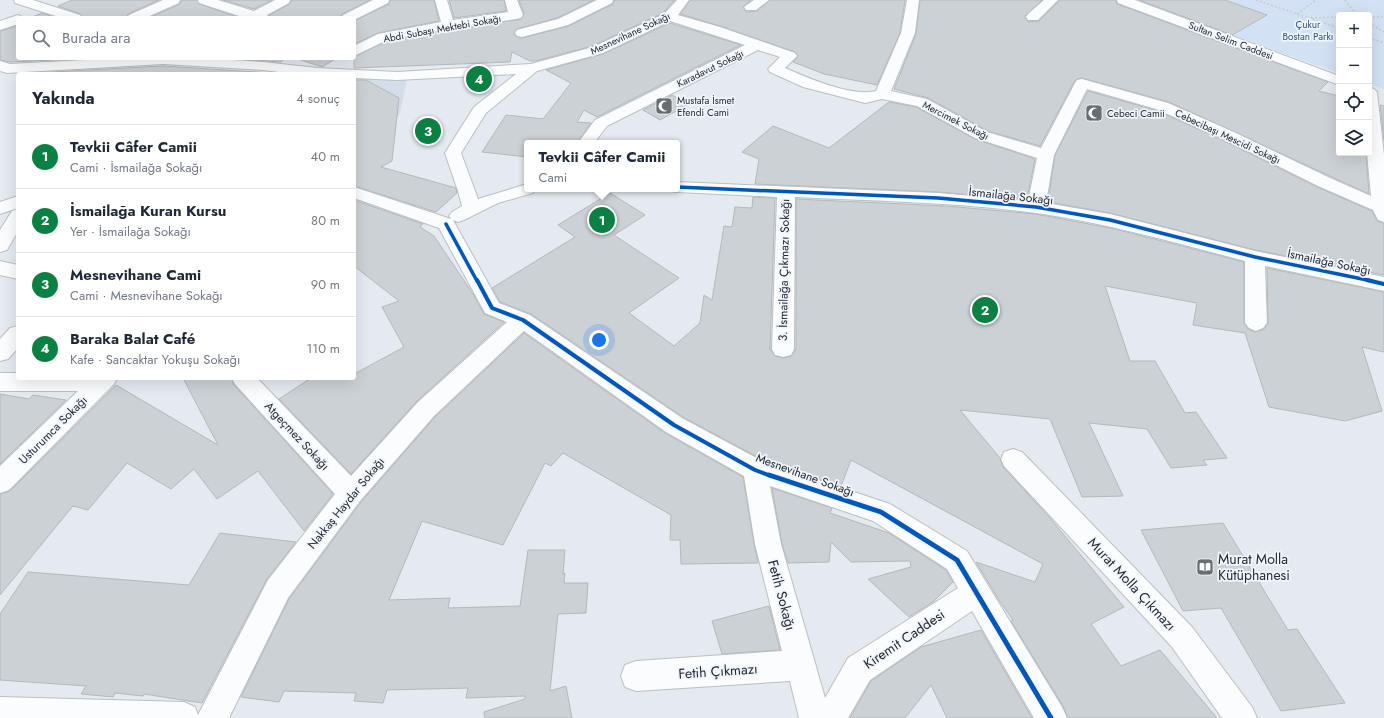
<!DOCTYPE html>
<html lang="tr">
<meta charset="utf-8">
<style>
:root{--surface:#fff;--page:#f2f2f3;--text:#1f2937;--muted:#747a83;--line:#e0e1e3;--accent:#0b8043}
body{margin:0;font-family:Jost,sans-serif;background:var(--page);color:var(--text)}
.controls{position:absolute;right:12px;top:12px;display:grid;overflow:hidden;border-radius:4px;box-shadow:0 4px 16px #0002}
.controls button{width:36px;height:36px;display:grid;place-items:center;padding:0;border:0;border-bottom:1px solid var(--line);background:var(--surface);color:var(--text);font:20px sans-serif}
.you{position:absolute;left:599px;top:340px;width:14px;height:14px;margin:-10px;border:3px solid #fff;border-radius:50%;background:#1a73e8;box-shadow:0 0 0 6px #1a73e833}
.badge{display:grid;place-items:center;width:26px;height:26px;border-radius:50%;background:var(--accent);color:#fff;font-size:13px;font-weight:700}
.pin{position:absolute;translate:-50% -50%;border:2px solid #fff;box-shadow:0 1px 4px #0006}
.popup{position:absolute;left:524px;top:140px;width:156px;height:52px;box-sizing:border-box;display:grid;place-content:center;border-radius:4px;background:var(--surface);filter:drop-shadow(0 1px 3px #0005);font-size:13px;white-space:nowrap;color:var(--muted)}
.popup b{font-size:15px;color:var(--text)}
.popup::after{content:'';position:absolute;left:50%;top:100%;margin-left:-8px;border:8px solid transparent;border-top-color:var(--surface)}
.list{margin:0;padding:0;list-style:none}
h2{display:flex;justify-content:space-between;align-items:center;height:52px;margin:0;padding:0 16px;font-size:17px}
h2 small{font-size:13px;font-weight:400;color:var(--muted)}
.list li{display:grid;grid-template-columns:26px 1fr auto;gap:12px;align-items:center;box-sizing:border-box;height:64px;padding:0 16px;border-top:1px solid var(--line)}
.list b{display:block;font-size:15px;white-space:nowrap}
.list p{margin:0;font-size:13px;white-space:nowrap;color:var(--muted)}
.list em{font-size:13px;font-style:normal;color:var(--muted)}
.icon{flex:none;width:22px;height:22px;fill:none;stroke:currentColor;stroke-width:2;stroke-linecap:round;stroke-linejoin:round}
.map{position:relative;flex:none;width:1384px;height:718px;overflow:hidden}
.search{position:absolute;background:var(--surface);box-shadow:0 4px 16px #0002;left:16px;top:16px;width:340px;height:44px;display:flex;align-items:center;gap:10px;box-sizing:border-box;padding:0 14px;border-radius:4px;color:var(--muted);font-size:15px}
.panel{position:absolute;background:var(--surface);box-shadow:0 4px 16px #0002;left:16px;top:72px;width:340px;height:308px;border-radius:4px}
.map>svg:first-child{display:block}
</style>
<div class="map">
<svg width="1384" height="718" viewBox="0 0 1384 718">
<rect width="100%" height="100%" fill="#e4eaf0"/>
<path fill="#d4deea" d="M354 78 407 79 400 113 379 148 354 147Z"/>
<path fill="#d2e1f3" d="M1140 0H1384V89L1369 84V15H1339V73L1137 2Z"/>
<path fill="#ccd1d6" stroke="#b3b8bd" d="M72 0H159L128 14 126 18H83L80 14 58 6Z
M181 0H197L199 4 240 18H149L180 4Z
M223 0H272L254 9Z
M291 0H370L342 14 340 18H272L269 15 290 4Z
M390 0H434L439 21 378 33 354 44V21L389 4Z
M449 0H504L506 11 454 18Z
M519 0H594L557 18 517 29 514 34 517 37 522 38 569 26 613 4 614 0H675L663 13 592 46 536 61H530L512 52 510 62 354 68V57L387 41 521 19 524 14Z
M690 0H751L743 7 746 12 757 11 770 0H905L900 33 877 85 824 74 793 62 798 56 795 52 720 26 680 14Z
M920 0H1042L1025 16 1028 22 1039 21 1060 0H1116L1117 4 1328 82 1319 91 1339 96V153H1366L1369 194 1169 102 1082 78 1077 79 1074 82 1040 146 988 131 928 98 894 89 916 34Z
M1139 0H1225L1267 15 1232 35Z
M42 13 57 18H25H30Z
M670 23 741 45 597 117 584 110 577 122 591 123 577 143H527V157L482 152 506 115 543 119 571 83 546 70 603 54Z
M18 26V58H95L10 62 0 60V31Z
M225 58H285L281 62Z
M295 58H337L322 67Z
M163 66 272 73 271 74H16Z
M354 80H366L399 98 392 161 381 167 456 188 457 193 436 212 354 186Z
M1088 91 1155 110 1223 140 1317 187 1372 211 1377 221 1384 223V275L1255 250 1110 213 1048 202 1055 155Z
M672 95 689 104 660 120 643 110Z
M889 102 916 107 975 139 1035 159 1027 199 938 192 755 184 759 159 742 152 773 126 829 148Z
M1380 105 1384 106V141Z
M610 193 645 215 614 235 679 278 629 313 674 346 700 323 704 295 712 300 724 226 732 227 735 207 752 208 753 197 775 198 770 349 775 356 783 358 791 356 796 349V199L946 206 1036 214 1115 229 1244 262V323L1248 329 1255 332 1264 329 1268 323 1267 268 1384 292V352L1362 347 1382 411 1345 421 1269 407 1245 333 1193 325 1197 303 1105 286 1130 361H1155L1185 413 1196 412 1227 458 1203 460 1207 465 1171 468 1147 429 1089 423 1123 496 1082 497 1050 419 960 410 1000 458 1003 467 1049 517 1124 607 1091 624 1121 666 1160 650 1217 718H1068L1063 706 1011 621 1013 620 999 600 976 562 1035 582 1043 564 851 460 841 486 765 461 683 417 531 314 500 302 492 288 575 237 558 225Z
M354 200 423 224 420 227 434 236 473 294 484 314 504 322 417 401 351 474 279 399 311 378H354V374L404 347 382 307 399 301 354 266Z
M524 333 665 433 743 477 754 544 758 563 681 564 680 540H670L671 515 563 453 551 466 545 463 503 545 422 521 389 600 450 598 448 608 520 606 528 550H565L563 574 565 573 564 583H588L586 613 558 614 550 691 566 686 572 718H485L484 712 525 699V696L466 698 468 688 387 690 383 703 354 701 356 693 284 691 279 702 241 697 289 599 361 502 435 417Z
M183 378H231L234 385 333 494 304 531 258 471 217 499 194 469 171 489 127 463 88 510 73 506 0 595V494L10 491 116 385 218 445Z
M0 394 29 399 33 395 66 400 0 464Z
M772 488 832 508 830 513 889 533 946 570 953 582 933 602 909 617 868 579 911 567 910 561 851 562 831 542 829 562 788 563 782 544Z
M1223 523 1288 630 1297 629 1345 703 1281 711 1221 608 1183 611 1141 530Z
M220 533 296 542 267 579 202 703 144 694 143 696 115 693 113 697 81 694 86 686 0 680V614L28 572 189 585Z
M769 606 780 650 722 654 712 621Z
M981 630 1032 718H947L931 685 905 718H850L871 681 921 647Z"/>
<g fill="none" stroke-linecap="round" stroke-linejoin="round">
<g stroke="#babfc3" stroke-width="2">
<path id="minor" d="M14 0H33L80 15 82 18H62L15 3Z
M163 0H180L179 3 145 18H127L129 15Z
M198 0H218L254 11 275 0H290L289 3 267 15 270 18H245L199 3Z
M373 0H389L388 3 354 20V18H341L343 15Z
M435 0H447L453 20 508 12 505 0H517L523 15 521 18 516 19 448 29 387 40 354 56V46L378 34 441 22Z
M597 0H613L612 3 568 25 522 37 517 36 515 33 517 30 558 19Z
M677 0H689L678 15 720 27 795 53 797 56 785 68C808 78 851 97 876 91L901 33 907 0H919L915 33 891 91 927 99 987 132 1041 148 1075 83 1077 80 1082 79 1168 103 1236 133 1330 178 1371 196 1367 153H1369V87L1374 89 1377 92 1384 155V222L1378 220 1373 210 1318 186 1224 139 1156 109 1087 89 1054 155 1046 203 1110 214 1255 251 1384 277V291L1265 266 1267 323 1263 328 1256 331 1249 328 1245 323V261C1176 243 1107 223 1036 213 956 202 875 201 795 197L794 349 791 355 783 357 775 355 772 349 777 197 677 192 671 191 670 189H677V182L938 193 1028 201 1037 158 975 138 917 106 882 99 865 103 803 87 770 72 768 69 780 57 758 50 607 126 594 143H578L595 120 745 45 670 21 603 53 537 71 486 113 461 153 478 199 527 184V189H536L533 193 498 203 464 220 458 222 453 220 499 303 530 315 682 418 764 462 890 504 967 551 1062 707 1067 718H1034L972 611 870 680 848 718H799L790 681 636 691 625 687 621 676 625 665 636 661 782 651 755 544 744 476 666 432 524 331 434 416 360 501 288 598 229 718H0V697L184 702 195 707 198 715 268 580 335 494 235 384 232 378H257L351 476 418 402 507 322 485 313 439 228 354 198V187L451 219 449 216 452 212 462 206 458 191 445 153 474 107 516 74 397 80 354 78V74H295L263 70 163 64 7 73 0 71V61L10 64 123 58H202L263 62 317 68 397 72 531 64 593 47 664 14ZM770 486 873 521 947 569 958 588 848 658 825 698 781 544Z
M754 0H769L756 10H746L744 7Z
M1044 0H1058L1038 20H1028L1026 17 1028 14Z
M1117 0H1135L1339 76V85L1118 3Z
M18 15 24 18H18V24L0 30V21Z
M18 196V208L0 214V202Z
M18 209V231L7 250 0 252V230L12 211Z
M0 261 18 265V279L0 275Z
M18 326V348L8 359 0 361V339L10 328Z
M0 373H18V378H117L114 384 9 490 0 493V466L78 391H0Z
M1013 449 1022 452 1192 627 1252 707 1257 718H1222L1172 647 1004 466 1001 459 1004 452Z"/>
</g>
<path stroke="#c8cacd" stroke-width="1.5" stroke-dasharray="2 2" stroke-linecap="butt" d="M1256 0 1339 28
M1345 0 1357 15
M1297 14 1316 0
M1369 17H1384
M1311 18 1339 17
M1369 23 1384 32
M1369 38 1384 43"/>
<use href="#minor" fill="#fbfcfd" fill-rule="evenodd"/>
<g stroke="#f0f6fd" stroke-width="5.5">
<path id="cycleway-far2" d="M677 187 938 198 1036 207 1110 220 1255 257 1372 281
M446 224 477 281"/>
</g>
<g stroke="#f0f6fd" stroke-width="6">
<path id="cycleway-far1" d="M477 280 492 308 523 320 674 425 755 470 771 476
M1367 280 1384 284"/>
</g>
<g stroke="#f0f6fd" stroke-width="8">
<path id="cycleway" d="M769 475 881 512 957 560 1051 718"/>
</g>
<use href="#cycleway-far2" stroke="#0057b8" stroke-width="3.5"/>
<use href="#cycleway-far1" stroke="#0057b8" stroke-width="4"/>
<use href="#cycleway" stroke="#0057b8" stroke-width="5"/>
</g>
<defs>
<g id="mosque-square" transform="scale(0.9)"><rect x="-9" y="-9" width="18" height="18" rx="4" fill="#686d72" stroke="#f0f6fd"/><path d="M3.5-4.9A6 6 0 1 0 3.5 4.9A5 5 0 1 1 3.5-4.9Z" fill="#fff"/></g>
<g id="library-square" transform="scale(0.9)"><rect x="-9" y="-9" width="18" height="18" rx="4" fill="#686d72" stroke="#f0f6fd"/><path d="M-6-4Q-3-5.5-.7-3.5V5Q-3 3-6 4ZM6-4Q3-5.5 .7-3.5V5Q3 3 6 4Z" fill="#fff"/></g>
</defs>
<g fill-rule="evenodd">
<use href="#mosque-square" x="664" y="106"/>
<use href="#mosque-square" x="1094" y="113"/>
<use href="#library-square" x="1205" y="567"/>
</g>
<g text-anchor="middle" stroke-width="3.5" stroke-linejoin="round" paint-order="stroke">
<g font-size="10" fill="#2c5581" stroke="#f0f6fd">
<text x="1308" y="28">Çukur<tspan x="1308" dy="12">Bostan Parkı</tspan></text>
</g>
<g font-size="10" fill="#26292e" stroke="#f0f6fd">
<text transform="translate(442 28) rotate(-10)" y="4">Abdi Subaşı Mektebi Sokağı</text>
<text transform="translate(630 33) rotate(-25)" y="4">Mesnevihane Sokağı</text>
<text transform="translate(1231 40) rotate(21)" y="4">Sultan Selim Caddesi</text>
<text transform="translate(710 68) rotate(-26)" y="4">Karadavut Sokağı</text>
<text transform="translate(956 120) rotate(27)" y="4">Mercimek Sokağı</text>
<text transform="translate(1228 136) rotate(25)" y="4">Cebecibaşı Mescidi Sokağı</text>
</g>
<g font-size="10" fill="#26292e" stroke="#f0f6fd" text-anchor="start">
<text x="677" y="104">Mustafa İsmet<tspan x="677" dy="12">Efendi Cami</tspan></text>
<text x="1107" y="117">Cebeci Camii</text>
</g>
<g font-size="12" fill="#26292e" stroke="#f0f6fd">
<text transform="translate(1011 196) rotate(6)" y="4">İsmailağa Sokağı</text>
<text transform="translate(1329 262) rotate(12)" y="4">İsmailağa Sokağı</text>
<text transform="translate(784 270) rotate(-89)" y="4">3. İsmailağa Çıkmazı Sokağı</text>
<text transform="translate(53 430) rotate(-45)" y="4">Usturumca Sokağı</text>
<text transform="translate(297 436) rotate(47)" y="4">Atgeçmez Sokağı</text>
<text transform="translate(805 475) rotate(20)" y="4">Mesnevihane Sokağı</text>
<text transform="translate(346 503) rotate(-51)" y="4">Nakkaş Haydar Sokağı</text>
</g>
<g font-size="14" fill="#26292e" stroke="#f0f6fd" text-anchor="start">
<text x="1218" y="564">Murat Molla<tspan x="1218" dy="16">Kütüphanesi</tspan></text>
</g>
<g font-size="14" fill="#26292e" stroke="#f0f6fd">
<text transform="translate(1132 584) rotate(47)" y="5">Murat Molla Çıkmazı</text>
<text transform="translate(782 595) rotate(75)" y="5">Fetih Sokağı</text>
<text transform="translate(904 639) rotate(-34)" y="5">Kiremit Caddesi</text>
<text transform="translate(718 671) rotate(-4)" y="5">Fetih Çıkmazı</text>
</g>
</g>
</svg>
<div class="controls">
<button>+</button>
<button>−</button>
<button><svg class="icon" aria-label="locate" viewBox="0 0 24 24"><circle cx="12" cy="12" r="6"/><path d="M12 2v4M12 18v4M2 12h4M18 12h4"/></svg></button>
<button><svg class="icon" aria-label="layers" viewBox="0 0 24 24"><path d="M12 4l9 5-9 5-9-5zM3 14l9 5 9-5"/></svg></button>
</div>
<div class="you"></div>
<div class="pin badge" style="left:602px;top:220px">1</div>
<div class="popup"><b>Tevkii Câfer Camii</b>Cami</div>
<div class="pin badge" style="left:985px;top:310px">2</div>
<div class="pin badge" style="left:428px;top:131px">3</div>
<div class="pin badge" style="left:479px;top:79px">4</div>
<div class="search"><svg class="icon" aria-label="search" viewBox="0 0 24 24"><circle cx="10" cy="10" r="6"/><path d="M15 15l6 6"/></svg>Burada ara</div>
<section class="panel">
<h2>Yakında<small>4 sonuç</small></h2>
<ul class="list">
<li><span class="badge">1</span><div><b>Tevkii Câfer Camii</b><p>Cami · İsmailağa Sokağı</p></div><em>40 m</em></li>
<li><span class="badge">2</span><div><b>İsmailağa Kuran Kursu</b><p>Yer · İsmailağa Sokağı</p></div><em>80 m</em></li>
<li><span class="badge">3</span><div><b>Mesnevihane Cami</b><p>Cami · Mesnevihane Sokağı</p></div><em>90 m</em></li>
<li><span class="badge">4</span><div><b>Baraka Balat Café</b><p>Kafe · Sancaktar Yokuşu Sokağı</p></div><em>110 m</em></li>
</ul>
</section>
</div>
